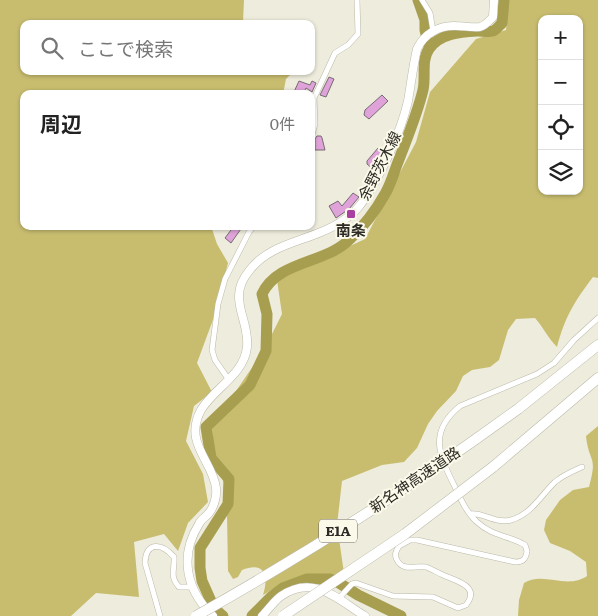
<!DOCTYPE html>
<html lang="ja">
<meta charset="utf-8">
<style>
:root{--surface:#fff;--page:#f6f6f6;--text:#222;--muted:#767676;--line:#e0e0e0}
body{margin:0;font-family:Literata,"Noto Sans JP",serif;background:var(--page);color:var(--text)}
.controls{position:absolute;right:15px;top:15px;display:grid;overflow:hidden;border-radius:10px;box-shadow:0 1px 4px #0004}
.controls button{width:45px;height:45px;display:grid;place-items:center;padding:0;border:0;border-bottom:1px solid var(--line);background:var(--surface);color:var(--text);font:25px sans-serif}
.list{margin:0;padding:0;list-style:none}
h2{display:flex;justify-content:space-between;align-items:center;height:65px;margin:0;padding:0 20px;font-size:21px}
h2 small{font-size:16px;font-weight:400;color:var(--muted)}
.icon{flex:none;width:28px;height:28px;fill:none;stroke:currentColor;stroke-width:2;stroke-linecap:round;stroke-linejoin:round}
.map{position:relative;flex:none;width:598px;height:616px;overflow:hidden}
.search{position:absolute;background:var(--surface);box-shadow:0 1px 4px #0004;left:20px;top:20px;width:295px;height:55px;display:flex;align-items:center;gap:12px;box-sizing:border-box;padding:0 18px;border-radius:10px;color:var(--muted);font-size:19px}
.panel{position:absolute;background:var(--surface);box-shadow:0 1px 4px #0004;left:20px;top:90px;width:295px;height:140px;border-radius:10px}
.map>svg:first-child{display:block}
</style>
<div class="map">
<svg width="598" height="616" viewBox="0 0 598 616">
<rect width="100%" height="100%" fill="#eeecdc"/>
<path fill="#c8bd6f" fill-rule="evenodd" d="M0 0H244L243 22 247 24H24V71H294L286 79 283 94H24V226H211L217 244 228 263 214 317 197 363 212 392 194 406 186 441 203 474 208 502 188 523 178 551 164 534 134 542 139 597 96 593 71 616H0Z
M509 0H598V278L593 277C574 302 565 317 557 347 548 338 543 327 535 318L516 319 508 330 499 360 490 367 472 370 463 376 456 391 437 411 428 424 417 448 404 462 382 465 342 481 337 525 345 580 343 584C338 581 332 576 326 575 302 571 282 583 263 595 269 576 265 561 242 570L238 577 233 579 228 571 227 515 224 483 213 455 212 426 264 350 282 314 277 280 365 239 416 142 430 92 476 39 506 30ZM542 19H579V191H542Z
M598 426V616H518L519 600 524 583C543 571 567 590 587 576L586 562 570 551 550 543 544 530 546 520 560 500 573 490 589 487C598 454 589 464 586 436Z"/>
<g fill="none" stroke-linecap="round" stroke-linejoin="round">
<path stroke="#a89e50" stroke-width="11" d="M418 0 425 20V30L429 47
M223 616 214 608 202 581 200 568V548L228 504 229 479 211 458 206 427 250 385 266 351 267 314 262 294C278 260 326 264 350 239 364 226 376 210 385 194 391 184 394 172 398 162 407 138 417 115 423 90 426 77 421 60 429 49 440 33 461 32 478 31 482 31 489 32 493 31 496 30 499 26 502 23L504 0
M252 616 271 597 283 588 307 579H330L336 581 358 595 401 616"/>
</g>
<path fill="#e0a3d9" stroke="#776b75" d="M329 77 334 79 326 97 320 95Z
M299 81 310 85 312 81 316 83 312 92 306 88 303 94H293Z
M382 95 388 101 369 119 364 115 365 110Z
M317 136H321L322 138 325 150H315V139Z
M378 148 383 153 379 161 373 169 367 164V161Z
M353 193 359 197 349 209 336 218 329 206 338 201 342 206Z
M234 226H243L231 243 225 238Z"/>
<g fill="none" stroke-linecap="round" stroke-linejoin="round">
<g stroke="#bbb9aa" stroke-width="6">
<path id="street" d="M422 0 430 13 433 31
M311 138 315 124 314 98 322 81 335 53 348 45 358 34 357 0
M229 380 215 360 212 350 218 304 225 279 249 232 254 226
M470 514C483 512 495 524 511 520 532 514 541 495 555 482 563 475 573 471 582 467
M339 598 352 584 356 583 393 596 433 597 458 608 466 605C481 586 456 581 443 575 438 573 432 569 426 567 416 565 403 572 397 560 394 555 396 551 399 546L410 540H417L515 562C523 562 526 559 527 551L525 545C510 536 492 536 477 522 467 513 461 500 455 487 439 455 428 432 460 406L537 374 554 363 574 340 598 318
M160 616 145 563C146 541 162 543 174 557 175 571 169 575 179 587H192"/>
</g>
<g stroke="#bbb9aa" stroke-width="9">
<path id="secondary" d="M213 616C186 590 179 556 199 524 201 519 206 517 209 513 214 507 217 496 216 488 213 461 183 443 201 410 214 388 244 375 247 347 250 319 226 299 249 271 267 247 295 243 321 232 336 226 351 217 361 204 380 178 401 132 408 101 411 84 413 66 417 49 424 34 439 25 456 26 464 26 472 28 480 27 486 25 489 21 493 17L494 0
M262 616C268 610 274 601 281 596 314 573 338 600 365 616"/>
</g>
<g stroke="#bbb9aa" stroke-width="11">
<path id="highway" d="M476 439 518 409 598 345
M493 467 598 378"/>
</g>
<use href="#street" stroke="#fff" stroke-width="5"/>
<use href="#secondary" stroke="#fff" stroke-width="8"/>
<use href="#highway" stroke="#fff" stroke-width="10"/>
<g stroke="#bbb9aa" stroke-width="11" stroke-linecap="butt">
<path id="highway-bridge" d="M196 616C292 562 386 503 476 439
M283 616 405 534 493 467"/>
</g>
<use href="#highway-bridge" stroke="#fff" stroke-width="10"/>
</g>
<rect fill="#a940a1" stroke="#fbf9e9" stroke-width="2" x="346" y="209" width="10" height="10" rx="2.5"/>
<g text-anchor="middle" stroke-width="4" stroke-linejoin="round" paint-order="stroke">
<rect fill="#fbf9e9" stroke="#6a6960" stroke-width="1" x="319" y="519.5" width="38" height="23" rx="4"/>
<g font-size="14" font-weight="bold" fill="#2c2b25">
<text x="338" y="536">E1A</text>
</g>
<g font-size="15" fill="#2c2b25" stroke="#fbf9e9">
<text transform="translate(380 166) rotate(-63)" y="5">余野茨木線</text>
<text transform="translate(415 480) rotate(-34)" y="5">新名神高速道路</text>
</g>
<g font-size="15" font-weight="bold" fill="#2c2b25" stroke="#fbf9e9">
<text x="351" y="236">南条</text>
</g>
</g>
</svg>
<div class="controls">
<button>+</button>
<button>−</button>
<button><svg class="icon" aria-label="locate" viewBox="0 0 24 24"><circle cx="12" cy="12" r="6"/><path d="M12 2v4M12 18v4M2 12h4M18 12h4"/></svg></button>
<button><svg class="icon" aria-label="layers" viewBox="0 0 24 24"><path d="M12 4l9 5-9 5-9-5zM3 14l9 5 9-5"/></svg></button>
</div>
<div class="search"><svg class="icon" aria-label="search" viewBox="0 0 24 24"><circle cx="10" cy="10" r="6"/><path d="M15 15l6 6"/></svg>ここで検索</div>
<section class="panel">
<h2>周辺<small>0件</small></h2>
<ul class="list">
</ul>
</section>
</div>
